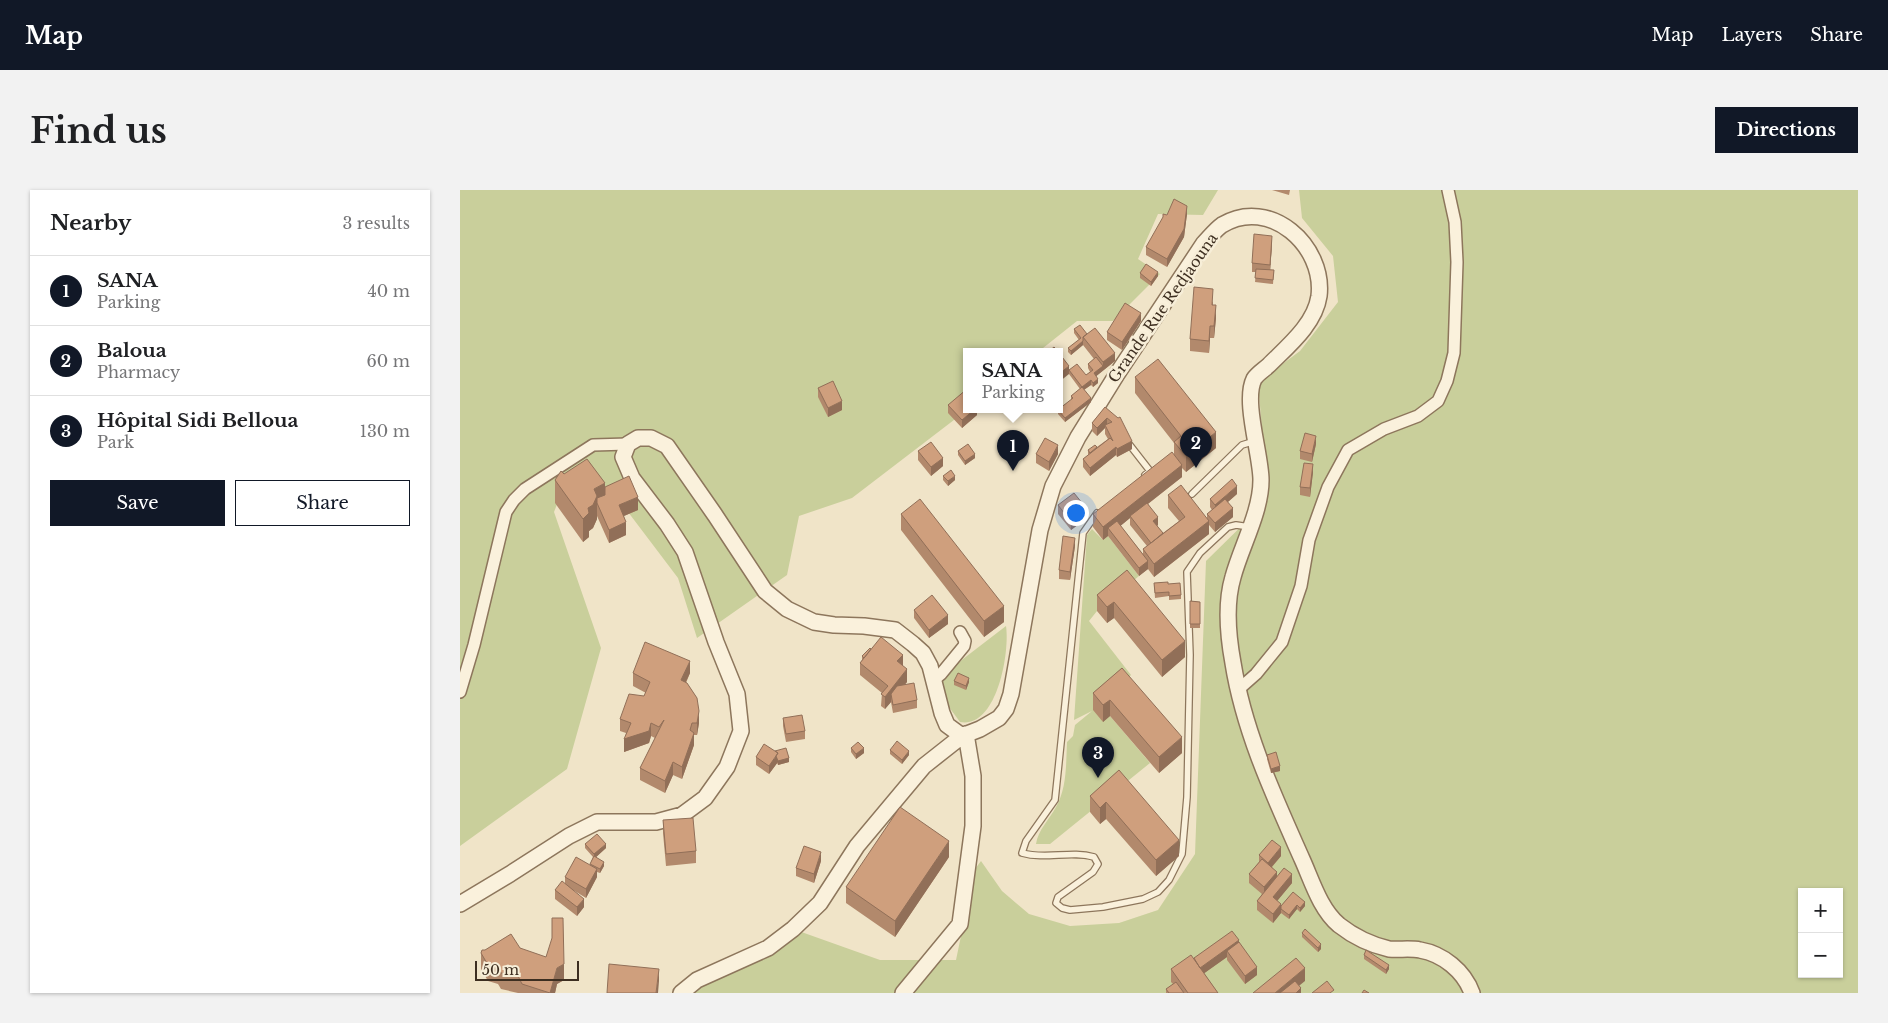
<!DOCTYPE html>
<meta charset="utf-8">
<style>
:root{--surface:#fff;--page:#f2f2f2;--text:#202124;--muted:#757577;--line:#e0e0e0;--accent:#111827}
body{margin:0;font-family:"Libre Baskerville",serif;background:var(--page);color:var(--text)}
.controls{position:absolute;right:15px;bottom:15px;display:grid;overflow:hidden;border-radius:0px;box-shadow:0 1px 4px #0004}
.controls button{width:45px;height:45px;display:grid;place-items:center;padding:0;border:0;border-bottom:1px solid var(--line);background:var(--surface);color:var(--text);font:25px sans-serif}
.scale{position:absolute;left:15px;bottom:12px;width:104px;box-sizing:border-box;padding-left:5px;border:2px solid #3d2e20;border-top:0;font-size:14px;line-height:18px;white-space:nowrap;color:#3d2e20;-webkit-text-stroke:4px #f7eed8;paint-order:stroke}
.you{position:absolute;left:615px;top:322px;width:18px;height:18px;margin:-12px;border:4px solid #fff;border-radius:50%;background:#1a73e8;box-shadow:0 0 0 8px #1a73e833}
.badge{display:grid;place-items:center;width:32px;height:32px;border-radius:50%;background:var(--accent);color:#fff;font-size:16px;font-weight:700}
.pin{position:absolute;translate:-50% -41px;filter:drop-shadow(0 1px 2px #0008)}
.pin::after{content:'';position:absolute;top:26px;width:18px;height:15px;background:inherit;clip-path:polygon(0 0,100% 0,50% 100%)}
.popup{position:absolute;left:503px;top:158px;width:100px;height:65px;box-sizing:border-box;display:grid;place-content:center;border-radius:0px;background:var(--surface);filter:drop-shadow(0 1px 4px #0005);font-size:16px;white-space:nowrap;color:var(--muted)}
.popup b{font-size:19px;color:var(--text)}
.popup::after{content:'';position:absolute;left:50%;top:100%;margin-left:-10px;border:10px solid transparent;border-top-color:var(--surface)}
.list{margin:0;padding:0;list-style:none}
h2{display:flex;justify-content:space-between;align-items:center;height:65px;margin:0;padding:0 20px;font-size:21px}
h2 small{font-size:16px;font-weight:400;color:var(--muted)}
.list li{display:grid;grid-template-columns:32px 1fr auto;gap:15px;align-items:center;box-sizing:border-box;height:70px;padding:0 20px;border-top:1px solid var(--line)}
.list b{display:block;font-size:19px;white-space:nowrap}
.list p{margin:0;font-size:16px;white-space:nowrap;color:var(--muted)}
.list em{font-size:16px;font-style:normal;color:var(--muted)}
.actions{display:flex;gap:10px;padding:15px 20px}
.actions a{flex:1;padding:11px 0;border:1px solid var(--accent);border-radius:0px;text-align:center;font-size:18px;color:var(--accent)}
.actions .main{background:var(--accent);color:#fff}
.map{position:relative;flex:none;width:1398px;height:803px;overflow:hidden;border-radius:0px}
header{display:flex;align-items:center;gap:30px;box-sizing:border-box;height:70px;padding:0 25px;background:var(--accent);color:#fff}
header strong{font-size:24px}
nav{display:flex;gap:28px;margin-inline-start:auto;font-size:18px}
.intro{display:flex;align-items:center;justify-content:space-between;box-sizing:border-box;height:120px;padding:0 30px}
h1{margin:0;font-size:35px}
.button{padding:12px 22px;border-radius:0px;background:var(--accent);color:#fff;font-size:18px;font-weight:700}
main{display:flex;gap:30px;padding:0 30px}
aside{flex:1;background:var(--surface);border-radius:0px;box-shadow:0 1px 4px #0004}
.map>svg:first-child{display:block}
</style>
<header>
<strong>Map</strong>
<nav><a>Map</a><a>Layers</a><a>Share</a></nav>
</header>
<div class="intro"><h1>Find us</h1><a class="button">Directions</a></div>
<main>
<aside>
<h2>Nearby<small>3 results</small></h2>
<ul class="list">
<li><span class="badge">1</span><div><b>SANA</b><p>Parking</p></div><em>40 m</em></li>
<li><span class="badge">2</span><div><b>Baloua</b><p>Pharmacy</p></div><em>60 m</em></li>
<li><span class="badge">3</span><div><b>Hôpital Sidi Belloua</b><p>Park</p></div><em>130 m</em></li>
</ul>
<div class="actions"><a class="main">Save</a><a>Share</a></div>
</aside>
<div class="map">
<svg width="1398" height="803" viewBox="0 0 1398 803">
<rect width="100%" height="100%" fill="#f0e4c8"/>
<path fill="#c9cf9b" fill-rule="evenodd" d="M0 0H758L743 25 698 24 678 69 700 84 653 131H617L578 162H507V220L392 308 339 326 327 385 237 448 218 388 162 314 103 299 94 322 141 458 107 579 0 656Z
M839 0H1398V803H221L333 739 420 770H496L515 679 521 671 542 701 569 724 610 736 659 733 698 720 735 664 746 371 808 310 798 192 840 161 878 112 873 66 842 28ZM1342 702H1379V784H1342Z
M632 339 643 350 648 346 679 386 637 421 629 431 671 485 662 494 650 526 690 573 590 654H576C578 640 589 630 596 617 607 598 606 573 607 552L613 546 615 535 632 521 614 530 627 345Z
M546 436C550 462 537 539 500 532L486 513 480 490 503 469Z"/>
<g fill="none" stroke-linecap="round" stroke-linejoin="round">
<g stroke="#8d765c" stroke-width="8">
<path id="service" d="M669 254 690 281 685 285
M732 304 782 255 795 251
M637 323 623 343 595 610 566 651 562 663C586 670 611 660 634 667L638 674 633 682 598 707 596 713 602 718 610 720 643 717 683 709 698 702 709 690 722 664 727 607 730 465 727 382 740 363 768 337 776 335 790 337"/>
</g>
<g stroke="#8d765c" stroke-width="14">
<path id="minor" d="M475 489 481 484 504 456 505 451 500 442
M779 499 796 484 822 452 841 396 849 350 868 297 888 260 924 239 958 226 978 211 987 191 994 163 997 72 995 32 988 0
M0 502 14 455 46 322 54 310 65 299 133 255 168 254"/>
</g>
<g stroke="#8d765c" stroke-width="18">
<path id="tertiary" d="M0 714 50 684 109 646 137 632H196L222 625 245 608 267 577 281 541 277 504 256 452 225 362 207 334 172 288 163 267 168 254 178 248H191L207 256 255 325 305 401 327 419 354 432 374 435 404 436 435 440 453 454 463 463 470 476 482 523 487 535 502 546
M221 803 237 790 308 758 333 739 360 713 397 656 464 576 502 546 520 539 539 528 546 519 551 504 580 340 593 296 618 247 657 184 744 53C750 47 755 40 762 35 810 6 865 56 859 106 855 134 828 156 809 175 805 179 797 184 794 189 783 211 801 265 801 290 801 322 781 357 773 387 765 414 768 446 773 473 784 542 814 606 842 669 852 691 860 719 879 735 893 746 912 755 929 759 939 760 950 758 960 760 983 764 1004 781 1012 803
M443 803 500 734 513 636V586L506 544"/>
</g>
<use href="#service" stroke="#faf1dc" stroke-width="5.5"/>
<use href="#minor" stroke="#faf1dc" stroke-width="11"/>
<use href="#tertiary" stroke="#faf1dc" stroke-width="15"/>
</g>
<path fill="#b2896c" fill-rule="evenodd" d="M812 0H830L829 5Z
M727 24 724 47 707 77 686 65V57L707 25Z
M812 54 810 80H814L813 94 795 92 796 82H792V73Z
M680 83 698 86 691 96 680 88Z
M753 111V115L756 128 754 148H750L749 163 730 161V149Z
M681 131 662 160 647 150V142Z
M614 139 627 144 655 171 636 186 638 193 633 197 631 195 624 200 631 212 605 232 598 224V220L611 210V206L620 199 609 184V180L626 185 630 182 628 178V174L634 169 623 155 611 165 608 162V158L619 150 614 143Z
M675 187 756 258 726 282 722 278V287L688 314 698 335 697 336 703 343 719 331 708 318V305L747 328V324L752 320 750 317V309L777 304 768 312 773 327 755 342 749 335V344L694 387 688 379 679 386 648 346 643 350 633 337V324L714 265V253L675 203ZM670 328V335L687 356 683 359V364L660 336Z
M358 198 382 220 368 227 358 207Z
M488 215 517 220V225L502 238 488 223Z
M645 217 672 259 657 267 656 265 630 286 623 277V269L628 265V260L637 257 648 249 645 244V238L637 246 632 241V233Z
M856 254 852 272 840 269V261Z
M458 261 483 276 471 286 458 270Z
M498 261 515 268 505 275 498 265Z
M576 264H598L589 281 576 273Z
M853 282 850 307 840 305V297Z
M104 284 178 320 164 326 166 345 149 353 137 326V329L133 338 129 341V347L123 352 95 313V290Z
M483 286 495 290 488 296 483 290Z
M598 315 627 328 611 340 598 324Z
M441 324 544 432 524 447 441 340Z
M615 356 610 390 599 389V380Z
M667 380 725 467 702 487 654 428 647 433 637 421V405Z
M694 393 708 394 721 405V409L709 410V406L695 408Z
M730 411 740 412V438H730Z
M454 420 488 434 469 448 454 428Z
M402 466 443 476 447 492 445 494 457 510V518L433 523 431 512 425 519 421 516 422 503 400 485V473L402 470Z
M662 478 722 563 699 583 650 526 643 532 633 520V503Z
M173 483H230L226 493 239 533 237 545H234V555L222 589 213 585 205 603 180 590V578L195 548 191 546 189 553 164 562 166 543 160 541V529L184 506 186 503 173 496Z
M494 491 509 492 506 500 494 495Z
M323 528 345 541V549L326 552 323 536Z
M391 558 404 563 396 569 391 562Z
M430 560 449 565 442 574 430 564Z
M807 565 820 581 811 583 807 569Z
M296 567 329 572 318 575 317 573 309 584 296 575Z
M659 580 719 666 696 686 646 629 640 634 630 622V606Z
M203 630 236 661V673L206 676 203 643Z
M125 654 146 658 136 667 144 676 140 683 137 682V687L126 708 113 700 124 717 117 726 95 709V700L105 694V687L130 675 133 667 125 658Z
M799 665 821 666 812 677 817 686 832 693 817 711 821 716 833 702 845 716 840 722 837 719 829 729 821 723 813 733 797 720V711L802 704 789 693V684L799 672Z
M489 667 435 747 386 713V697Z
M361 671 354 693 336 686V678Z
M842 743 861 759 858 762 842 747Z
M779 752 797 785 785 794 767 770V767L744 783 758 803H706V799L713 794 711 792V779L734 768Z
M60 758 104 790 97 794 95 803H58L41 799 38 794 28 791 21 779V763L25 760Z
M904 765 929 779 926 784 904 769Z"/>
<path fill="#916f58" d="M727 16V24L724 47 707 77V69Z
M812 46V54L810 83V75Z
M698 82V86L691 96V92Z
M756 115V128L754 148V136Z
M681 123V131L662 160V152Z
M750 136V148L749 163V151Z
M623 151V155L611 165V161Z
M655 163V171L634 188V183L643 176V172Z
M609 176V184L599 192V184Z
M638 189V193L633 197V193Z
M631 190V195L622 201V197Z
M631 208V212L605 232V228Z
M382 211V220L368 227V218Z
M514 220H517V225L502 238V230Z
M647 228V236L645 235V238L637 246V238Z
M756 242V258L726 282V266Z
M856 246V254L852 272V264Z
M672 251V259L657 267V259Z
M598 255V264L589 281V272Z
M656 257V265L630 286V278Z
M515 264V268L505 275V271Z
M483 268V276L471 286V277Z
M853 274V282L850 307V298Z
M722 275V287L671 327 670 326V328L652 343 648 338V346L643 350V337Z
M495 286V290L488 296V291Z
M145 293V317L137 313V329L133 338 129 341V347L123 352V329L128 318 134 299Z
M777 296V304L755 323V315Z
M178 307V320L159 328V315Z
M773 318V327L755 342V333Z
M627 319V328L611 340V332Z
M698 327V335L693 339V331Z
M749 331V344L694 387V374Z
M166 332V345L149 353V340Z
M615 348V356L610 390V382Z
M688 371V379L679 386V378Z
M654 412V428L647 433V417Z
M544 416V432L524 447V431Z
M488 425V434L469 448V440Z
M725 451V467L702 487V470Z
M443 465V478L437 471Z
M230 471V483L221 502V490Z
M447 479V492L432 510 431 504V512L425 519V507Z
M509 488V492L506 500V496Z
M650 510V526L643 532V515Z
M239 521V533L237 545V533Z
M191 533V546L189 553 164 562V549Z
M234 543V555L222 589V577Z
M722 547V563L699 583V567Z
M404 558V563L396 569V564Z
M449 561V565L442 574V570Z
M318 563 329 568V572L318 575V572L309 584V576Z
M213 572V585L205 603V591Z
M820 576V581L811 583V579Z
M646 612V629L640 634V618Z
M719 650V666L696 686V670Z
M489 651V667L435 747V731Z
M146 654V658L134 669V664Z
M821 657V666L808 681V673Z
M361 662V671L354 693V684Z
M144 672V676L140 683V679Z
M137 679V687L126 708V699Z
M817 682V690L804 706V697Z
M832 684V693L813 716V707Z
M124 709V717L117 726V717Z
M845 712V716L840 722V718Z
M821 714V723L813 733V724Z
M837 715V719L829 729V725Z
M779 750V759L767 761V767L739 787V779Z
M861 754V759L858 762V758Z
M104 774V790L97 794 95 803H90L97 778Z
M929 775V779L926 784V780Z
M797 777V785L785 794V786Z
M845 778V791L830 803H815Z
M199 779V791L198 803H196Z
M841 798V803H836Z"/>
<path fill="#cf9f7d" stroke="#916f58" d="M714 9 727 16 724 39 707 69 686 57 703 27V24L707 25Z
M794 44 812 46 810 75 792 73Z
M686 74 698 82 691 92 680 83Z
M796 79 814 80 813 90 795 88Z
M734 97 753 99 752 115H756L754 136H750L749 151 730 149Z
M665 113 681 123 662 152 647 142Z
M620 135 627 144 623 147V151L611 161 608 158 621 148 614 139Z
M635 138 655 163 643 172 623 147Z
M594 157 599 162H588Z
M599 163 609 176 599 184Z
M636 167 643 176 634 183 638 189 633 193 631 190 622 197 609 180 617 174 626 185 633 180 628 174Z
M698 169 756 242 726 266 714 252 721 246 675 187Z
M373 191 382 211 368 218 358 198Z
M622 197 631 208 605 228 598 220H599V219L613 208 611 206Z
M507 199V220H514L502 230 488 215Z
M645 217 658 228 660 227 672 251 657 259 656 257 630 278 623 269 650 248 653 251 645 235 652 232 647 228 637 238 632 233Z
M845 243 856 246 852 264 840 261Z
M585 248 598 255 589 272 576 264Z
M471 252 483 268 471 277 458 261Z
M508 254 515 264 505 271 498 261Z
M635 255 637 257 630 263 628 260Z
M712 262 722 275 643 337 633 324Z
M127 269 145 293 134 299 137 306 133 315 128 318 129 323 123 329 95 290 101 281 104 284Z
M844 273 853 274 850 298 840 297Z
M491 280 495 286 488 291 483 286Z
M169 286 178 307 159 315 166 332 149 340 137 313V308L145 305V297Z
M772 289 777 296 755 315 750 309Z
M721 295 749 331 694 374 683 359 725 327 708 305Z
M614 303 627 319 611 332 598 315Z
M460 309 544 416 524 431 441 324Z
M765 309 773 318 755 333 747 324Z
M687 313 698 327 693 331 703 343 691 353 670 326Z
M657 331 688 371 679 378 648 338Z
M603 346 615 348 610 382 599 380Z
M667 380 725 451 702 470 654 412 647 417 637 405Z
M708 392V394L720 393 721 405 709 406V402L695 403 694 393Z
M472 405 488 425 469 440 454 420Z
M730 411 740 412V434H730Z
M421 447 443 465 437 471 447 479 425 507 421 504 428 496 400 473Z
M185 452 230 471 221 490 227 493 237 508 239 521 237 533H232L230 540 234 543 222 577 213 572 205 591 180 578 204 530 199 537 191 533 189 541 164 549 171 533 160 529 169 504 184 506 190 492 173 483Z
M410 458 411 459 404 468 402 466Z
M662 478 722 547 699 567 650 510 643 515 633 503Z
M498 483 509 488 506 496 494 491Z
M454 493 457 510 433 515 431 504 437 496Z
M342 525 345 541 326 544 323 528Z
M437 551 449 561 442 570 430 560Z
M398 552 404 558 396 564 391 558Z
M304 554 318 563 309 576 296 567Z
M326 558 329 568 318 571 316 566 318 563 315 561Z
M816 562 820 576 811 579 807 565Z
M659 580 719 650 696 670 646 612 640 618 630 606Z
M440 617 489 651 435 731 386 697Z
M233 628 236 661 206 664 203 630Z
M137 644 146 654 134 664 125 654Z
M812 650 821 657 808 673 799 665Z
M344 656 361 662 354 684 336 678Z
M134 666 144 672 140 679 130 674Z
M116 667 137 679 126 699 105 687Z
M802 669 817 682 804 697 789 684Z
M824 678 832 684 813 707 821 714 813 724 797 711Z
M102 691 124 709 117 717 95 700Z
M833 702 845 712 840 718 837 715 829 725 821 719V716Z
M92 728H103L104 774 97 778 90 803 62 794 58 786 41 783 38 778 28 775 21 763 22 760H25L51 744 60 758 86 767 92 748Z
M845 739 861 754 858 758 842 743Z
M772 741 779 750 740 778 734 768Z
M779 752 797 777 785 786 767 761Z
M906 760 929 775 926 780 904 765Z
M731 765 758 803H728L711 779Z
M836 768 845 778 815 803H793Z
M149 774 199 779 196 803H147Z
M835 791 841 798 836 803H820Z
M867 791 874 800 870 803H852Z
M716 792 724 803H709L706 799Z
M904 800 909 803H902Z"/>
<g text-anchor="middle" stroke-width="5" stroke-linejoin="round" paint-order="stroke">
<g font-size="15" fill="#3d2e20" stroke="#f7eed8">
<text transform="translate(703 118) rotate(-55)" y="5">Grande Rue Redjaouna</text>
</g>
</g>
</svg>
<div class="controls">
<button>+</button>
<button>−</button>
</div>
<div class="scale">50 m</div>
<div class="you"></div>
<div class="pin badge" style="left:553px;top:281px">1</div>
<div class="popup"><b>SANA</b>Parking</div>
<div class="pin badge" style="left:736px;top:278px">2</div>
<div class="pin badge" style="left:638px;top:588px">3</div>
</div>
</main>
